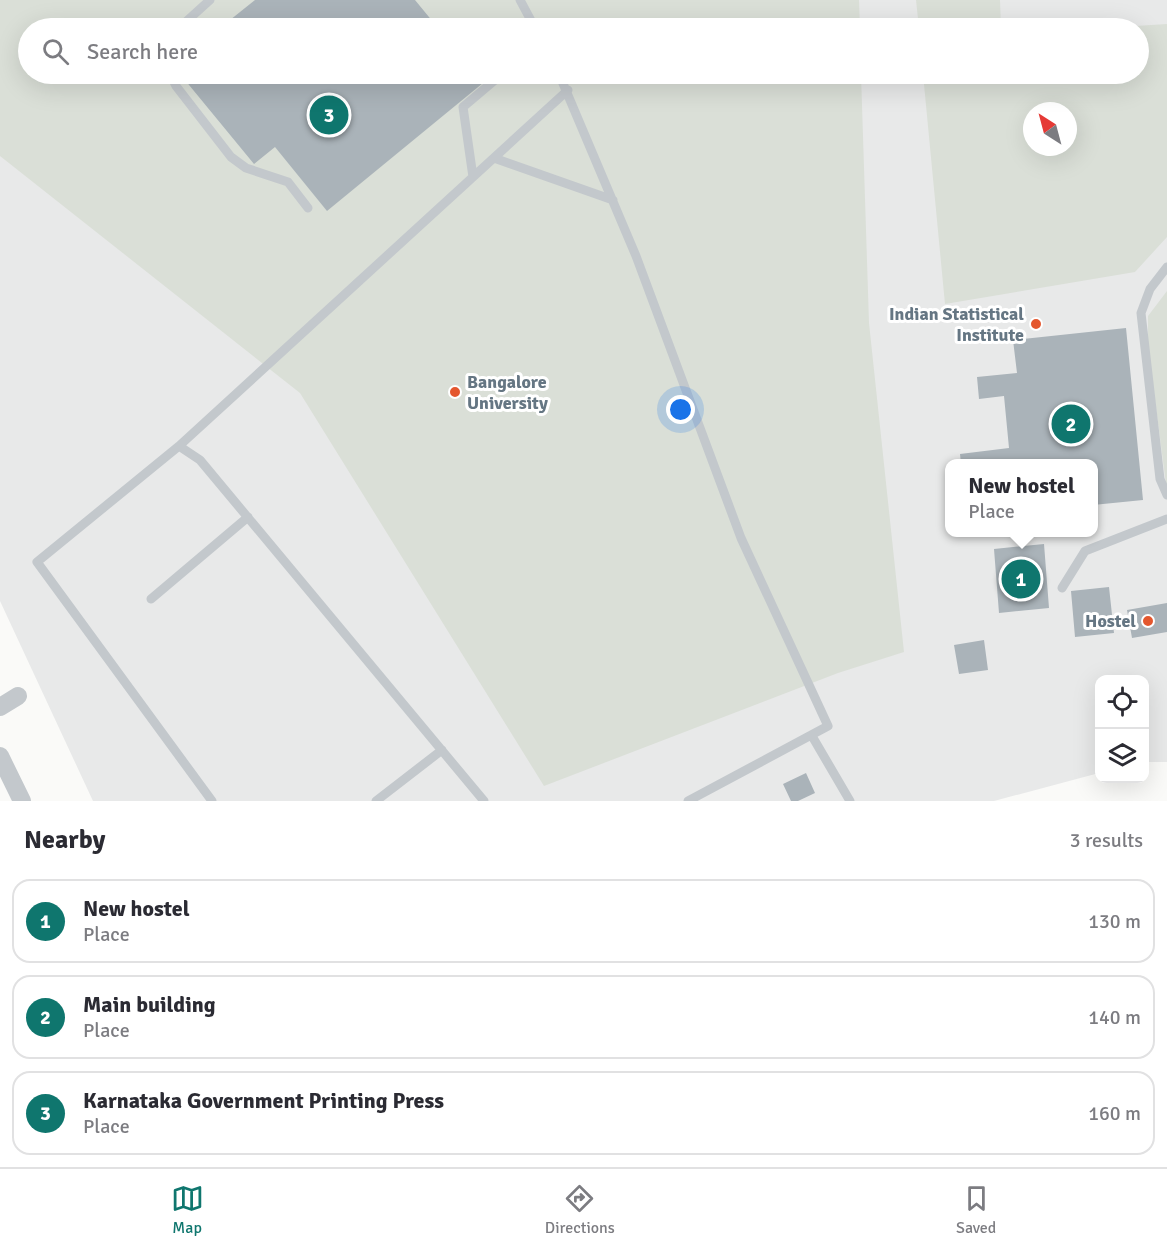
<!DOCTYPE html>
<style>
:root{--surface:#fff;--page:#f2f2f3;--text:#2b2b33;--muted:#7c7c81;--line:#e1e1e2;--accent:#0f766e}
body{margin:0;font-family:Signika,sans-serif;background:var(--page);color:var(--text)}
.controls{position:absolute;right:18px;bottom:18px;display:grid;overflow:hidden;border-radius:12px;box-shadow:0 6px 24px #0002}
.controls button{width:54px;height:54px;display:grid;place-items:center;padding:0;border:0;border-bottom:2px solid var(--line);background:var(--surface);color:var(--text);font:30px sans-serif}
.compass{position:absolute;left:1023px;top:102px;width:54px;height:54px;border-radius:50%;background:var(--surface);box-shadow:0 6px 24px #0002;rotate:324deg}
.you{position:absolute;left:681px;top:410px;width:21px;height:21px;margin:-15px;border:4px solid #fff;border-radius:50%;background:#1a73e8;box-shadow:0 0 0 9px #1a73e833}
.badge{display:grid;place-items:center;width:39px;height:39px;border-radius:50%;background:var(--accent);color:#fff;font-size:20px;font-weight:700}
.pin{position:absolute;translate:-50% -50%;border:3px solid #fff;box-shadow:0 2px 6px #0006}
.popup{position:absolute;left:945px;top:459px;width:153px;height:78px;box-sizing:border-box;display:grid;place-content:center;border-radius:12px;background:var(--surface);filter:drop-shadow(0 2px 4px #0005);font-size:20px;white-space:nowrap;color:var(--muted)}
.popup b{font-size:22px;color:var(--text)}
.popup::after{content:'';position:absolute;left:50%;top:100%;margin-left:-12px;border:12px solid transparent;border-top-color:var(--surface)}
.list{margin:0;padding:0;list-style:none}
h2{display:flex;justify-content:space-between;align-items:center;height:78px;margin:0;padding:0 24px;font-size:26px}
h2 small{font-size:20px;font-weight:400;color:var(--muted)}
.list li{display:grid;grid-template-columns:39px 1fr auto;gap:18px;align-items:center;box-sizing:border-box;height:84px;margin:0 12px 12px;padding:0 12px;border:2px solid var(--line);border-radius:18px}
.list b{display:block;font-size:22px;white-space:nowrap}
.list p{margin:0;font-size:20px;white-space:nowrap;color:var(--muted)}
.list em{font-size:20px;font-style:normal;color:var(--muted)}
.icon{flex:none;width:33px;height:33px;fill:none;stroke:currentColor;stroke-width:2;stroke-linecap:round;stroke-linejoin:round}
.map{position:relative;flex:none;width:1167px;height:801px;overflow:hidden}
.search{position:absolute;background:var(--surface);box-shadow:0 6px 24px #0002;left:18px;right:18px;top:18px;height:66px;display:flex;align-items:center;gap:15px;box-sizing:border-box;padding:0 21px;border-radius:33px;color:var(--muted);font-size:22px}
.sheet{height:366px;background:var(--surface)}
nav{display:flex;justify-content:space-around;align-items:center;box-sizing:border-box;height:84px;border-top:2px solid var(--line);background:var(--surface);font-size:16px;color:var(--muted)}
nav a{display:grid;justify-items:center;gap:3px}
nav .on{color:var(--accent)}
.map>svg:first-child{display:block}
</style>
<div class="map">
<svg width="1167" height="801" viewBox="0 0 1167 801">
<rect width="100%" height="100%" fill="#fafaf8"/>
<path fill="#e8e9e9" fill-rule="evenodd" d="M0 0H1167V762H1145L1144 680H1100L1099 773 994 801H93L0 601ZM28 28H1138V74H28ZM1032 111H1068V147H1032ZM949 464H1093V532H949Z"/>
<path fill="#dadfd7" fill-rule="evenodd" d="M0 0H859L860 28H28V74H861L869 323 904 652 838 673 544 786 300 393 0 156Z
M916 0H1000L1001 28H919Z
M1167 24V237L1135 272 945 304 923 74H1138V28H1104ZM1032 111H1068V147H1032Z
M1167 291V492L1148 346V316Z"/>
<path fill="#aab3b9" d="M255 0H415L438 28H220Z
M180 74H475L483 83 327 211 275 147 254 164Z
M1126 328 1143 500 1093 505V464H961L960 454 1009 448 1004 396 979 399 977 377 1017 373 1013 340Z
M1044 544 1049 608 999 613 994 549Z
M1109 587 1114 633 1075 637 1071 591Z
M1167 603V632L1132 638 1127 610Z
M984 640 988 670 959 674 954 645Z
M806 773 815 793 798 801H791L783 784Z"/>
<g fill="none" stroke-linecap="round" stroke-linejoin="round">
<path stroke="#c3c8cc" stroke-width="9" d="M520 0 535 28
M179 28 210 0
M170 74 176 86 231 157 246 168 288 182 308 208
M559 74 636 256 741 538 828 726 688 801
M494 158 613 200
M473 177 463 107 502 74
M1167 267 1150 289 1141 313 1160 479 1167 495
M179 446 568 90
M1062 588 1085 551 1167 519
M151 599 248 517
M812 736 850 801
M212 801 37 562 179 446 200 460 484 801
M376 801 442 750"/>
<path stroke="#c3c8cc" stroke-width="18" d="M0 707 18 696
M0 756 22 801"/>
</g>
<g fill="#e4572e" stroke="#fff" stroke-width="2">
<circle cx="1036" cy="324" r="6"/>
<circle cx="455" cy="392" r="6"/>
<circle cx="1148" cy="621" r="6"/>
</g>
<g text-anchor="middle" stroke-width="6" stroke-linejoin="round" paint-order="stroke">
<g font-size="18" font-weight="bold" fill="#657683" stroke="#fff" text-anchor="end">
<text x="1024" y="320">Indian Statistical<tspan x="1024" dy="21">Institute</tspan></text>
<text x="467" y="388" text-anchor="start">Bangalore<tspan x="467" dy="21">University</tspan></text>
<text x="1136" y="627">Hostel</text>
</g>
</g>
</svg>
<div class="controls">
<button><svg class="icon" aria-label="locate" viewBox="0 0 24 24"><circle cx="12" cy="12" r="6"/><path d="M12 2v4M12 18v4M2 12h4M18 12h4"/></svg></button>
<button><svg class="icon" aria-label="layers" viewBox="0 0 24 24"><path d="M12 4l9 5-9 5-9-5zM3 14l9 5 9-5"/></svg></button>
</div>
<svg class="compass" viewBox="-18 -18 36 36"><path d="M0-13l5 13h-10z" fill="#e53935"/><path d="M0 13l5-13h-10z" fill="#7c7c81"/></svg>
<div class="you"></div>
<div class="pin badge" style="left:1021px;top:579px">1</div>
<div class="popup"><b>New hostel</b>Place</div>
<div class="pin badge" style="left:1071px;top:424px">2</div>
<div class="pin badge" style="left:329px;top:115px">3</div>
<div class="search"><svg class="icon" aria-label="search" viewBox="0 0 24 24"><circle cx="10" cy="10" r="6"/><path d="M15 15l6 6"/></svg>Search here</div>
</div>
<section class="sheet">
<h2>Nearby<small>3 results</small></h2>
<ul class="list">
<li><span class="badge">1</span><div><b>New hostel</b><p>Place</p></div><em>130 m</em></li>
<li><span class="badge">2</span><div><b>Main building</b><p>Place</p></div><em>140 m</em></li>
<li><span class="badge">3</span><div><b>Karnataka Government Printing Press</b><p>Place</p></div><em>160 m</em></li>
</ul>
</section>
<nav>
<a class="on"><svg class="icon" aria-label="map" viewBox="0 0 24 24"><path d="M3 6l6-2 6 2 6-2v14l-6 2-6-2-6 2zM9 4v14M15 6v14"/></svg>Map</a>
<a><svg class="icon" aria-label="directions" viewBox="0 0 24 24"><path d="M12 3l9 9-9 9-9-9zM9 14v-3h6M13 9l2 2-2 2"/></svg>Directions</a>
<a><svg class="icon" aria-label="saved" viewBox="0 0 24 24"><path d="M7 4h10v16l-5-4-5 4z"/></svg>Saved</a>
</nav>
